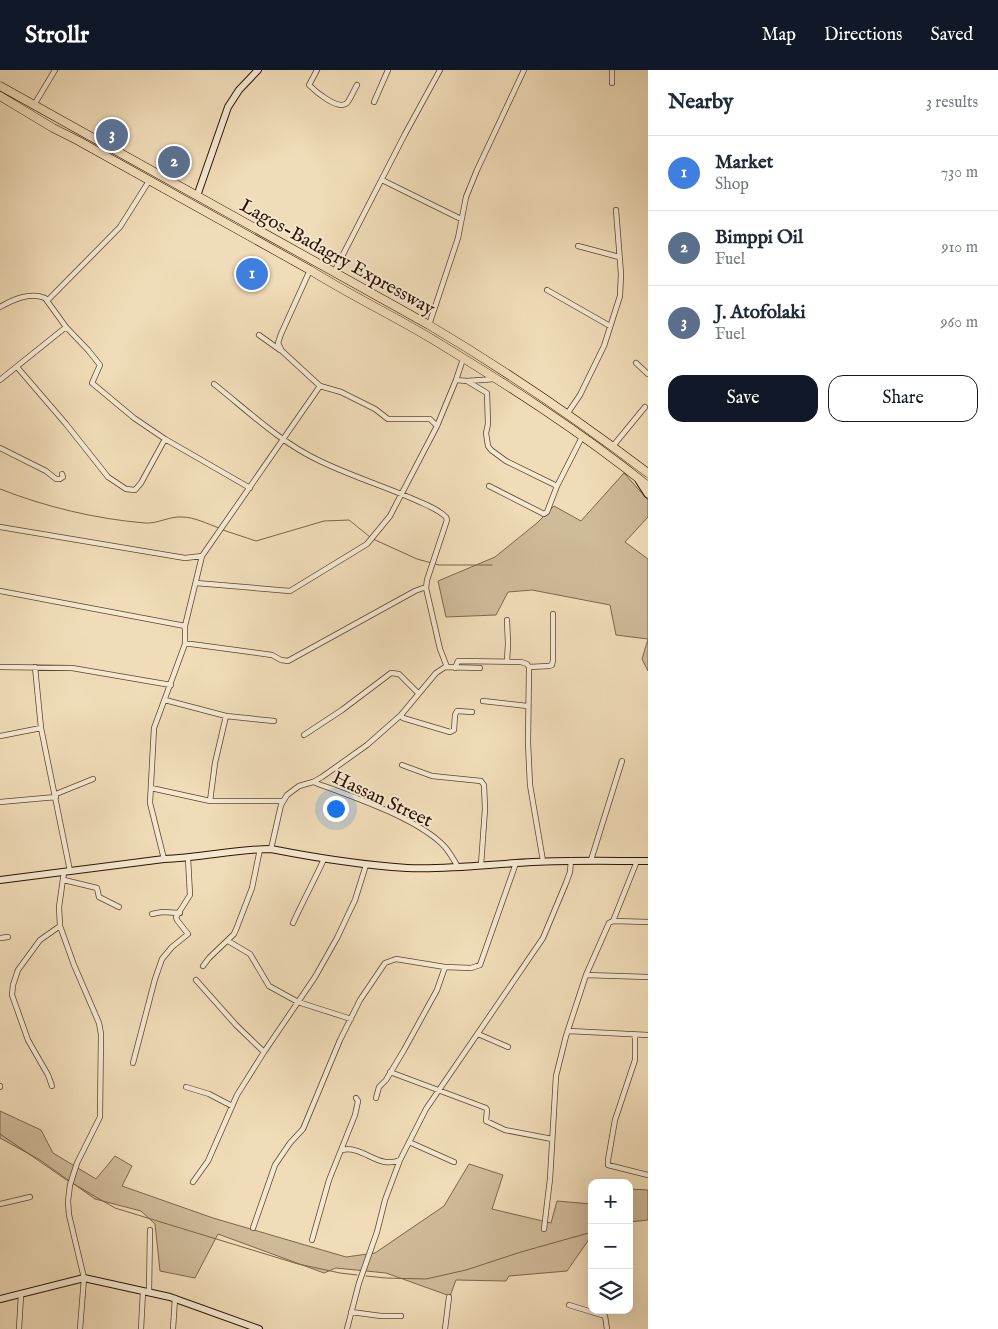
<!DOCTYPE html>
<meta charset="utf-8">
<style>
:root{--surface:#fff;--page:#f2f2f3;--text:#1f2937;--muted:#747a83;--line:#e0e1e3;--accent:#111827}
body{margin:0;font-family:"IM FELL English",serif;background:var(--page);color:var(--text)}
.controls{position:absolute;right:15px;bottom:15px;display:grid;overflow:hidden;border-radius:10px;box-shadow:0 5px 20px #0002}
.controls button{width:45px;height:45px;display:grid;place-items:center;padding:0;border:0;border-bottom:1px solid var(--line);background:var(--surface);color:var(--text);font:25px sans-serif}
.you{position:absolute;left:335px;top:738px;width:18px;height:18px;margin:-12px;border:4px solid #fff;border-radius:50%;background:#1a73e8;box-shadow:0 0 0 8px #1a73e833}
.badge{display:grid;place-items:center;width:32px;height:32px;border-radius:50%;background:var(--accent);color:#fff;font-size:16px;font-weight:700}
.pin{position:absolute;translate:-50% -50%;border:2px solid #fff;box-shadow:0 1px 5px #0006}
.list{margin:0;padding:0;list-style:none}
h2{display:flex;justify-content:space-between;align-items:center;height:65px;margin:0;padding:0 20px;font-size:21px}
h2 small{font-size:16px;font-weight:400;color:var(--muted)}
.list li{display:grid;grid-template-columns:32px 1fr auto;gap:15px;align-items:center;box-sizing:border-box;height:75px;padding:0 20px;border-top:1px solid var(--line)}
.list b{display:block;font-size:19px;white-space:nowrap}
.list p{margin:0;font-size:16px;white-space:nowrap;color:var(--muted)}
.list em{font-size:16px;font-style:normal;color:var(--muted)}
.actions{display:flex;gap:10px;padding:15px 20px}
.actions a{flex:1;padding:11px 0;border:1px solid var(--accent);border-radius:15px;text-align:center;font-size:18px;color:var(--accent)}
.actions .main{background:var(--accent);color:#fff}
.icon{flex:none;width:28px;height:28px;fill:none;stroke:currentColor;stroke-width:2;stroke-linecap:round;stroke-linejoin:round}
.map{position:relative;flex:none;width:648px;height:1259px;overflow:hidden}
header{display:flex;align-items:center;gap:30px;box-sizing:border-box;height:70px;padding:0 25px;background:var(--accent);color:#fff}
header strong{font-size:24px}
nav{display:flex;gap:28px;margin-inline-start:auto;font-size:18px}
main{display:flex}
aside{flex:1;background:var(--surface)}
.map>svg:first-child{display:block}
</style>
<header>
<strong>Strollr</strong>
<nav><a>Map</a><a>Directions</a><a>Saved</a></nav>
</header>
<main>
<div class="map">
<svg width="648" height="1259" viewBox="0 0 648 1259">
<rect width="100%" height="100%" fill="#f0dcb8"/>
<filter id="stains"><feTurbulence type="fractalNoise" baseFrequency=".004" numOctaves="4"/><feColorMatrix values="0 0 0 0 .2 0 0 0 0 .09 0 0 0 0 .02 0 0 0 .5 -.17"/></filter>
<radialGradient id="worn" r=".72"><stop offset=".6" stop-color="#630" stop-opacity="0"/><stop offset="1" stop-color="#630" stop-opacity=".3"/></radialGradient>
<path fill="#cfba99" stroke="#7e664c" d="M624 403 648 430V447L625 472 648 489V601L642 589 648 569 616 565 610 535 532 520 508 522 496 545 446 547 438 511 495 487 537 453 554 436 581 451Z
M0 1041 41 1060 53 1083 96 1109 115 1086 132 1096 122 1116 213 1148 346 1187 375 1183 444 1136 469 1094 503 1105 492 1139 551 1153 557 1131 592 1134V1165L567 1201 509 1206 506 1211 456 1210 450 1226 386 1203 336 1198 324 1203 218 1164 195 1208 160 1201 155 1154 141 1141 95 1129 40 1090 0 1068Z
M629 1119 648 1120V1150L629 1152Z"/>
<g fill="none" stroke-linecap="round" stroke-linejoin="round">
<path stroke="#7a6249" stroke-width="1" d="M0 419C46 437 96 449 145 453 157 454 170 446 182 447 194 447 208 454 219 458
M223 460 256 471 324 451 349 450 370 467
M373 469 417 489 439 495H492
M0 1064 68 1111
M72 1113 115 1138 298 1194 340 1203 357 1205
M366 1206 386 1208 426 1209 466 1200 521 1182 592 1162"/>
<g stroke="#5e442e" stroke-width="6">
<path id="street" d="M317 0 309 15C315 21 338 41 347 33 351 28 354 20 357 15
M612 13V0
M374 32 388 0
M34 35 55 0
M382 110 461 149
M578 176 619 187
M310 200 281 264 278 273 282 281 320 316 341 322 375 339 388 349H430L437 356
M334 202 405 64 440 0
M547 220 610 256
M48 230 120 157 149 111
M0 237C14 229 30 222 45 228L66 257 88 280 100 295 92 313 134 348 165 369 250 418
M429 255 458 168 466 127 477 100 524 0
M259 265 280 280
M636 293 648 304
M17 297 66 354 108 407 126 419 135 420 141 413 165 369
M0 310 66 257
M456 310 467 311 495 309
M467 311 487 323 488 354 486 363 488 376 491 380 506 391 557 416
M214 314C248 341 281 373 320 391 353 407 387 417 420 432 429 436 439 440 446 447L447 450 427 510 426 518 440 579 447 597
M567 344 580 325 604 276 620 226 621 204 616 140
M613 376 645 337
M0 378 46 401 56 409H60L63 407 62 404
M489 416 544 444 547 442 557 416 582 367
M0 457 185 488 202 486
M196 513 290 521 367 474 390 446 437 356 456 310 463 289
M0 521 185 556
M507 550 508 574 507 591
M185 574H191L272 585 281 590 288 591 415 521 423 518H426
M0 597 72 598 171 615
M35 597 41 658 70 801
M529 597 528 673 530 715 543 791
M455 598 458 591 521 592 527 594 529 597 549 596 552 595 553 590V544
M165 630 226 646 274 651
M483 631 527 636
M401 645 403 648 450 662 454 660 455 645 457 641 472 642
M304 665 342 640 391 603 399 604 418 623
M0 666 41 658
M402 695 432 706 481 711 484 715 485 739 481 795
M313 712C351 726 418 748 445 777 450 783 454 790 458 797
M151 718 210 731H283
M56 724 93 709
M210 731 215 693 226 646
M0 732 56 727
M271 779 281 735 287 725 299 716 313 712 322 707 367 675 401 645 436 603 445 597 480 598
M164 789 150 733 154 658 185 574V556L202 486 320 316
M591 790 622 691
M64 802 59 837 60 856 74 895 99 953 101 964 100 1047 77 1093 70 1115 68 1131 69 1145 84 1208 80 1259
M64 810 97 818 99 827 119 837
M152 844 162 842 180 843
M613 851 648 852
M293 853C303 831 314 811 324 789
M0 868 8 867
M228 871 250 884 269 916 298 932 351 949
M203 896 209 888 234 864 237 857 252 818 260 779
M586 905 648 907
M196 910 236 955 264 982
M569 961 648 965
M478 964 508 977
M635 965V990L615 1050 608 1090V1095L648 1105
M133 993 155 909 162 889 172 877 188 864 177 850 176 847 190 825 188 788
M390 1002 486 1038 487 1040 486 1051 505 1060 552 1069
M0 1016V1017
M52 1016 48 1005 28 970 12 925 13 915 18 900 40 870 60 856
M186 1017 209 1024 232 1036
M376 1028 379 1017 386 1010 404 980 437 920 445 897
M409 1072 454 1092
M342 1080C363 1075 379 1100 400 1090
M193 1112 208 1091 237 1025 264 982 315 907 337 868 355 830 366 795
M0 1134 30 1127
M253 1158 275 1095 290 1073 303 1059 340 970 360 930 385 893 396 889 445 897 471 898 480 895 516 793
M544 1159 550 1109 556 1006 566 966 586 905 609 853 613 851 637 791
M312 1170 329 1110 355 1045 358 1031 356 1028
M149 1222 150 1160
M569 1235 605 1246 607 1259
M351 1242 381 1246H401
M19 1259 21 1225
M141 1259 143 1221
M173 1259 175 1228
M347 1259 359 1213 377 1162 385 1130 400 1090 426 1039 543 868 566 813 570 802 571 790
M445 1259 449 1227"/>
</g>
<g stroke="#2d1200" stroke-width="8">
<path id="secondary" d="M197 126 228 37 239 20 258 0
M0 810 164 789C200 788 235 779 271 779 317 788 361 795 407 798 449 800 492 794 533 792 572 790 610 791 648 791
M0 1229 84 1208 170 1227 259 1259"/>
</g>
<g stroke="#2d1200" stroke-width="9">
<path id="primary" d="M639 410 648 424"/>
</g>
<g stroke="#2d1200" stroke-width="9">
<path id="highway" d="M0 16 429 255C505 300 578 350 648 403
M0 26 53 58 77 70 310 200C350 225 392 245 432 269 506 314 580 361 648 416"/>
</g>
<use href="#street" stroke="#f5e8d1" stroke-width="4.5"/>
<use href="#secondary" stroke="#f5e8d1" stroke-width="6"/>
<use href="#primary" stroke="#f0dcb8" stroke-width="7"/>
<use href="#highway" stroke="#f0dcb8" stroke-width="8"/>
</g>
<g text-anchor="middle" stroke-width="4" stroke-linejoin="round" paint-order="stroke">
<g font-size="19" fill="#2d1200" stroke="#f5e8d1">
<text transform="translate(338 186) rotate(29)" y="7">Lagos-Badagry Expressway</text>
<text transform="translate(383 728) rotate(25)" y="7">Hassan Street</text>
</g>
</g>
<rect width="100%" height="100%" filter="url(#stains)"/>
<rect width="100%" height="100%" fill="url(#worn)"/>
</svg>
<div class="controls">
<button>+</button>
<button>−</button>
<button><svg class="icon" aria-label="layers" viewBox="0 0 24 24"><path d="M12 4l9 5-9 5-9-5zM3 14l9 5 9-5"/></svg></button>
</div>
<div class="you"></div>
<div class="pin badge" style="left:252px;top:204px;background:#3f7fe0">1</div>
<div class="pin badge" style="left:174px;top:92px;background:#5c6f8a">2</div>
<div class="pin badge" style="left:112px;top:65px;background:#5c6f8a">3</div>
</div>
<aside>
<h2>Nearby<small>3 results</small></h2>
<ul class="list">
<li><span class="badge" style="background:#3f7fe0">1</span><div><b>Market</b><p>Shop</p></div><em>730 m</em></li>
<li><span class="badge" style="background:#5c6f8a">2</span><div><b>Bimppi Oil</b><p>Fuel</p></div><em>910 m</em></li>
<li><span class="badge" style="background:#5c6f8a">3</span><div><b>J. Atofolaki</b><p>Fuel</p></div><em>960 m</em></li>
</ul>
<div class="actions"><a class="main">Save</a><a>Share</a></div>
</aside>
</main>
